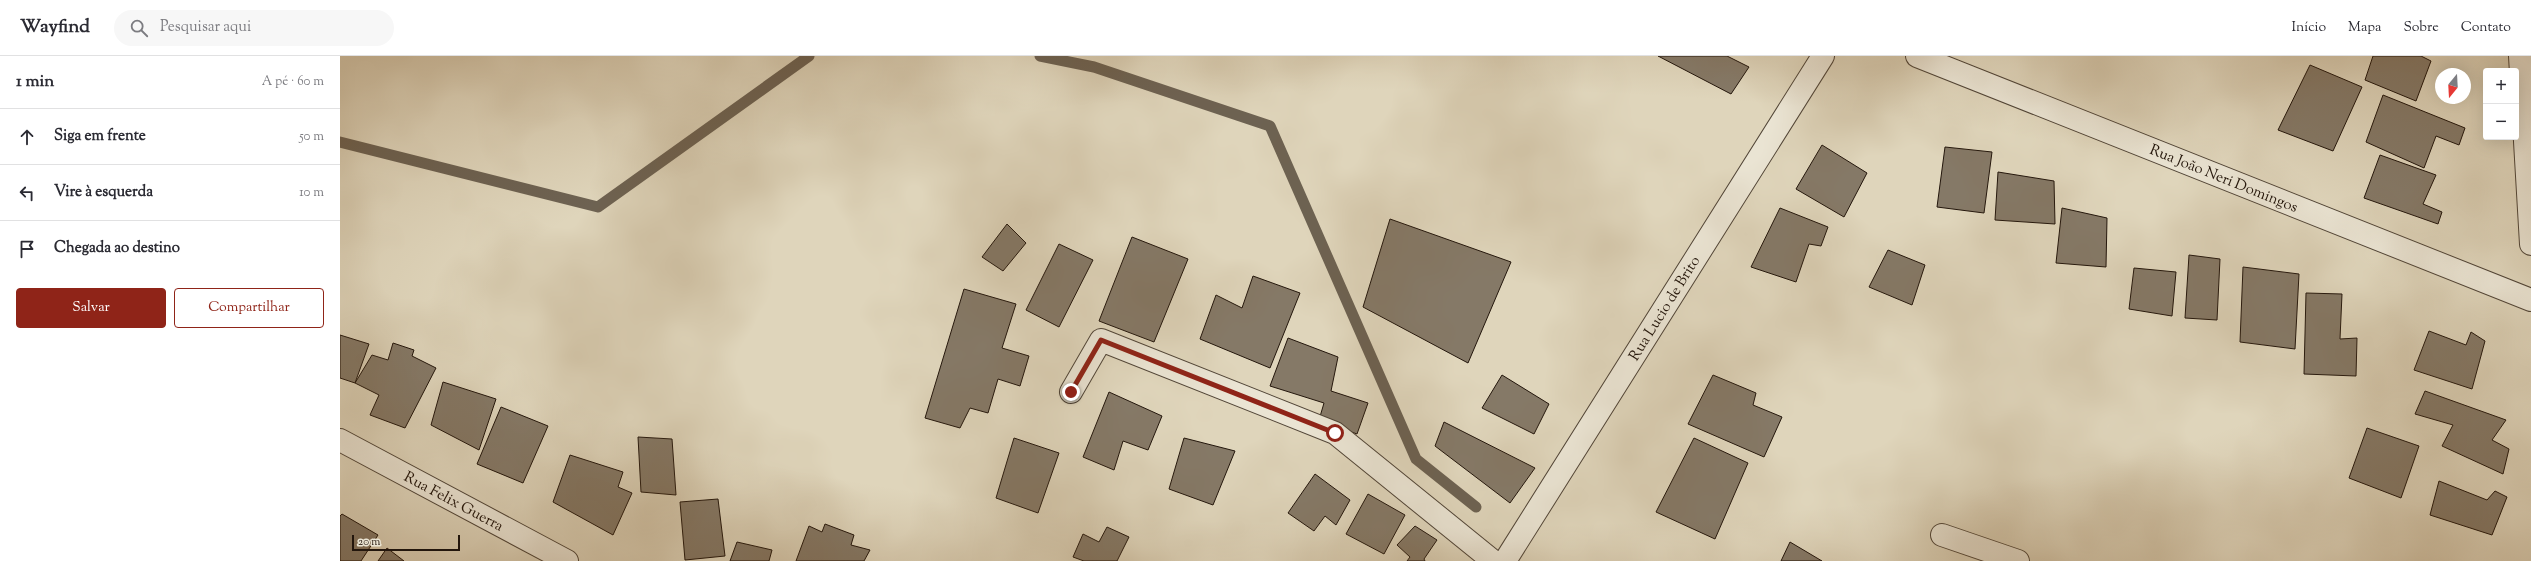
<!DOCTYPE html>
<html lang="pt">
<meta charset="utf-8">
<style>
:root{--surface:#fff;--page:#f7f7f7;--text:#2b2b33;--muted:#7c7c81;--line:#e1e1e2;--accent:#8f2418}
body{margin:0;font-family:"Sorts Mill Goudy",serif;background:var(--page);color:var(--text)}
.controls{position:absolute;right:12px;top:12px;display:grid;overflow:hidden;border-radius:4px;box-shadow:0 4px 16px #0002}
.controls button{width:36px;height:36px;display:grid;place-items:center;padding:0;border:0;border-bottom:1px solid var(--line);background:var(--surface);color:var(--text);font:20px sans-serif}
.compass{position:absolute;left:2095px;top:12px;width:36px;height:36px;border-radius:50%;background:var(--surface);box-shadow:0 4px 16px #0002;rotate:198deg}
.scale{position:absolute;left:12px;bottom:10px;width:108px;box-sizing:border-box;padding-left:4px;border:2px solid #23160c;border-top:0;font-size:11px;line-height:14px;white-space:nowrap;color:#23160c;-webkit-text-stroke:3px #eae4d3;paint-order:stroke}
.stop{position:absolute;width:12px;height:12px;margin:-9px;border:3px solid #8f2418;border-radius:50%;background:#fff}
.stop.end{background:#8f2418;border-color:#fff;box-shadow:0 1px 4px #0008}
.list{margin:0;padding:0;list-style:none}
h2{display:flex;justify-content:space-between;align-items:center;height:52px;margin:0;padding:0 16px;font-size:17px}
h2 small{font-size:13px;font-weight:400;color:var(--muted)}
.list li{display:grid;grid-template-columns:26px 1fr auto;gap:12px;align-items:center;box-sizing:border-box;height:56px;padding:0 16px;border-top:1px solid var(--line)}
.list b{display:block;font-size:15px;white-space:nowrap}
.list em{font-size:13px;font-style:normal;color:var(--muted)}
.actions{display:flex;gap:8px;padding:12px 16px}
.actions a{flex:1;padding:9px 0;border:1px solid var(--accent);border-radius:4px;text-align:center;font-size:14px;color:var(--accent)}
.actions .main{background:var(--accent);color:#fff}
.icon{flex:none;width:22px;height:22px;fill:none;stroke:currentColor;stroke-width:2;stroke-linecap:round;stroke-linejoin:round}
.map{position:relative;flex:none;width:2191px;height:505px;overflow:hidden}
header{display:flex;align-items:center;gap:24px;box-sizing:border-box;height:56px;padding:0 20px;background:var(--surface);border-bottom:1px solid var(--line)}
header strong{font-size:19px}
nav{display:flex;gap:22px;margin-inline-start:auto;font-size:14px}
.search{width:280px;height:36px;background:var(--page);display:flex;align-items:center;gap:10px;box-sizing:border-box;padding:0 14px;border-radius:22px;color:var(--muted);font-size:15px}
main{display:flex}
aside{flex:1;background:var(--surface)}
.map>svg:first-child{display:block}
</style>
<header>
<strong>Wayfind</strong>
<div class="search"><svg class="icon" aria-label="search" viewBox="0 0 24 24"><circle cx="10" cy="10" r="6"/><path d="M15 15l6 6"/></svg>Pesquisar aqui</div>
<nav><a>Início</a><a>Mapa</a><a>Sobre</a><a>Contato</a></nav>
</header>
<main>
<aside>
<h2>1 min<small>A pé · 60 m</small></h2>
<ul class="list">
<li><svg class="icon" aria-label="ahead" viewBox="0 0 24 24"><path d="M12 20V5M6 11l6-6 6 6"/></svg><div><b>Siga em frente</b></div><em>50 m</em></li>
<li><svg class="icon" aria-label="left" viewBox="0 0 24 24"><path d="M17 20v-9H6M10 6l-5 5 5 5"/></svg><div><b>Vire à esquerda</b></div><em>10 m</em></li>
<li><svg class="icon" aria-label="arrive" viewBox="0 0 24 24"><path d="M6 21V4h12l-3 4 3 4H6"/></svg><div><b>Chegada ao destino</b></div></li>
</ul>
<div class="actions"><a class="main">Salvar</a><a>Compartilhar</a></div>
</aside>
<div class="map">
<svg width="2191" height="505" viewBox="0 0 2191 505">
<rect width="100%" height="100%" fill="#dfd5bb"/>
<filter id="stains"><feTurbulence type="fractalNoise" baseFrequency=".005" numOctaves="4"/><feColorMatrix values="0 0 0 0 .2 0 0 0 0 .09 0 0 0 0 .02 0 0 0 .5 -.17"/></filter>
<radialGradient id="worn" r=".72"><stop offset=".6" stop-color="#630" stop-opacity="0"/><stop offset="1" stop-color="#630" stop-opacity=".3"/></radialGradient>
<g fill="none" stroke-linecap="round" stroke-linejoin="round">
<path stroke="#6d6252" stroke-width="11" d="M700 0 754 11 930 70 1076 403 1136 451
M0 86 258 151 469 0"/>
</g>
<path fill="#857967" stroke="#23160c" d="M1318 0H1387L1409 11 1391 38Z
M2033 0H2081L2091 5 2076 45 2025 24Z
M1970 9 2022 31 1993 95 1938 74Z
M2043 39 2125 72 2119 89 2096 80 2084 112 2026 86Z
M1482 89 1527 117 1504 161 1456 133Z
M1605 91 1652 96 1644 157 1597 151Z
M2040 99 2096 119 2083 148 2102 156 2098 168 2024 142Z
M1658 116 1714 125 1715 168 1655 164Z
M1440 152 1488 171 1481 190 1469 188 1456 226 1411 211Z
M1722 152 1767 162 1766 211 1716 207Z
M1050 163 1171 206 1128 307 1023 251Z
M667 168 686 187 663 215 642 201Z
M792 181 848 203 814 286 759 265Z
M719 188 753 204 719 271 686 254Z
M1548 194 1585 209 1572 249 1529 231Z
M1849 199 1880 203 1877 264 1845 262Z
M1903 211 1959 218 1955 293 1900 286Z
M1794 212 1836 216 1832 260 1789 253Z
M913 220 960 237 930 312 860 283 876 239 902 252Z
M624 233 676 248 662 292 689 300 680 330 658 323 648 357 630 352 620 372 585 362Z
M1966 237 2002 238 2000 283 2017 282 2016 320 1964 318Z
M2089 275 2126 289 2131 276 2145 285 2132 333 2074 314Z
M0 279 29 288 15 327 0 322Z
M948 282 998 301 991 335 1028 347 1017 378 979 364 984 347 930 330Z
M53 287 74 294 72 300 96 312 65 372 30 359 39 339 15 327 32 299 48 304Z
M1162 319 1209 348 1194 378 1142 352Z
M1373 319 1416 337 1413 349 1442 361 1424 401 1348 368Z
M103 326 156 343 139 394 91 369Z
M2085 335 2166 364 2152 384 2169 393 2163 418 2102 390 2113 369 2075 358Z
M769 336 822 360 808 394 783 385 774 414 743 401Z
M161 351 208 370 183 427 137 408Z
M1104 366 1195 412 1170 447 1095 390Z
M2027 372 2079 390 2061 442 2009 422Z
M298 381 332 383 336 439 301 436Z
M674 382 719 397 698 457 656 442Z
M844 382 895 395 873 449 829 433Z
M1354 382 1408 407 1375 483 1316 456Z
M230 399 283 416 278 431 292 437 273 479 213 446Z
M975 418 1010 444 996 469 985 460 974 475 948 457Z
M2099 425 2147 444 2155 435 2167 441 2152 479 2090 459Z
M1028 438 1065 459 1044 498 1006 478Z
M378 443 385 500 345 504 340 446Z
M2 458 38 479 21 505H0V460Z
M485 468 514 479 511 489 530 494 524 505H456L469 470 482 476Z
M1075 470 1097 484 1084 503 1085 505H1067L1070 501 1057 489Z
M767 471 789 481 777 505H744L733 501 743 478 759 486Z
M397 486 432 494 429 505H390Z
M1450 486 1482 505H1441Z
M47 492 64 505H38Z"/>
<g fill="none" stroke-linecap="round" stroke-linejoin="round">
<g stroke="#524638" stroke-width="24">
<path id="lane" d="M1602 479 1678 505"/>
</g>
<g stroke="#524638" stroke-width="24">
<path id="street" d="M1577 0 2191 244
M2180 0 2191 188
M731 336 761 284 995 377 1153 505
M0 384 227 505
M1165 505 1483 0"/>
</g>
<use href="#lane" stroke="#eae4d3" stroke-width="22"/>
<use href="#street" stroke="#eae4d3" stroke-width="22"/>
</g>
<g fill="none" stroke-linecap="round" stroke-linejoin="round">
<path stroke="#8f2418" stroke-width="5" d="M731 336 761 284 995 377"/>
</g>
<g text-anchor="middle" stroke-width="4" stroke-linejoin="round" paint-order="stroke">
<g font-size="15" fill="#23160c" stroke="#eae4d3">
<text transform="translate(1884 122) rotate(22)" y="5">Rua João Neri Domingos</text>
<text transform="translate(1324 252) rotate(-58)" y="5">Rua Lucio de Brito</text>
<text transform="translate(114 445) rotate(28)" y="5">Rua Felix Guerra</text>
</g>
</g>
<rect width="100%" height="100%" filter="url(#stains)"/>
<rect width="100%" height="100%" fill="url(#worn)"/>
</svg>
<div class="controls">
<button>+</button>
<button>−</button>
</div>
<svg class="compass" viewBox="-18 -18 36 36"><path d="M0-13l5 13h-10z" fill="#e53935"/><path d="M0 13l5-13h-10z" fill="#7c7c81"/></svg>
<div class="scale">20 m</div>
<div class="stop" style="left:995px;top:377px"></div>
<div class="stop end" style="left:731px;top:336px"></div>
</div>
</main>
